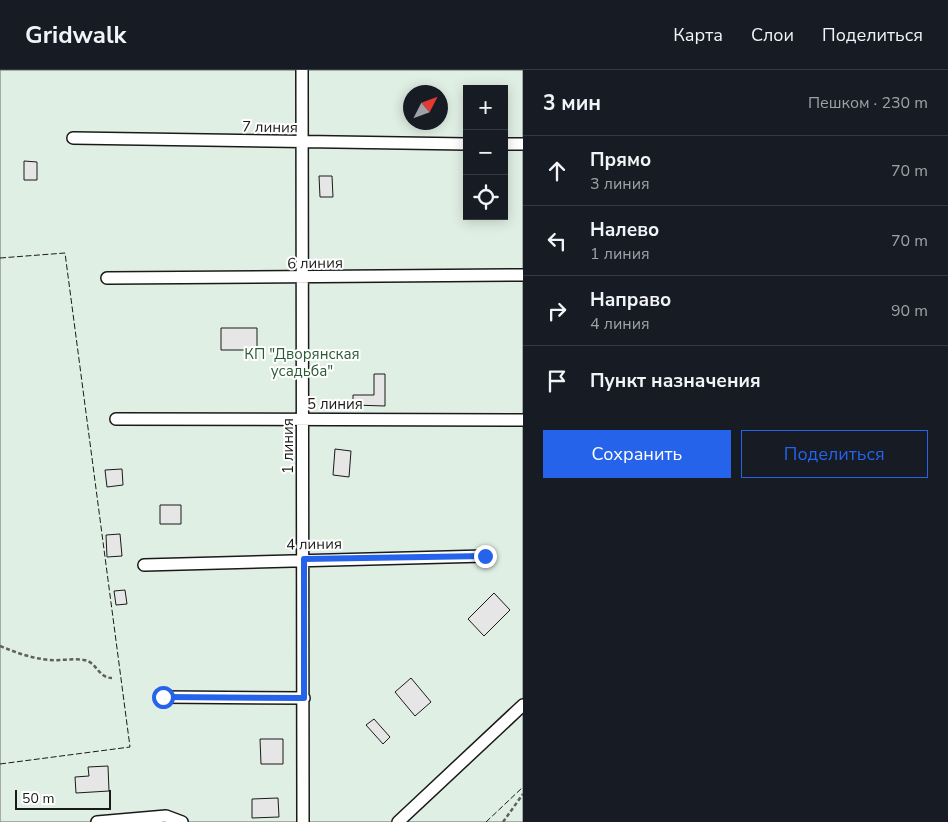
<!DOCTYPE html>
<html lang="ru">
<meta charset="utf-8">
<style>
:root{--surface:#171b24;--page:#242831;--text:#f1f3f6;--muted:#9ea1a6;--line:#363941;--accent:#2563eb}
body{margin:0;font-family:"Nunito Sans",sans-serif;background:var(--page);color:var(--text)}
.controls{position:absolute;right:15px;top:15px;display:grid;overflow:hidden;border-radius:0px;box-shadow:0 2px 12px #0003}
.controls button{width:45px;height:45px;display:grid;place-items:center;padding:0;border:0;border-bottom:1px solid var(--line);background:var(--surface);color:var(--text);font:25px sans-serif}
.compass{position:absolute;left:403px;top:15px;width:45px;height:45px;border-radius:50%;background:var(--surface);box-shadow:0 2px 12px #0003;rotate:48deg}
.scale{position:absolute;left:15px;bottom:12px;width:96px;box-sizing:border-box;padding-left:5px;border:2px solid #1a1a1a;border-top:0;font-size:14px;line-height:18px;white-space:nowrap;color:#1a1a1a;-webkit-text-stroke:4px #fff;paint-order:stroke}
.stop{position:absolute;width:15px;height:15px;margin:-11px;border:4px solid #2563eb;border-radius:50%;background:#fff}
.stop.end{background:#2563eb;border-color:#fff;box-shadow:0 1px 5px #0008}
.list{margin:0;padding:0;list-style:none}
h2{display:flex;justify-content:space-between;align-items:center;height:65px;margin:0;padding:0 20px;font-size:21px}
h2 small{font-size:16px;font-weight:400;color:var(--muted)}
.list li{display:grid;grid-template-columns:32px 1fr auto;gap:15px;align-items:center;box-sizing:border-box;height:70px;padding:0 20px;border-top:1px solid var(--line)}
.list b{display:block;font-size:19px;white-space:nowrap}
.list p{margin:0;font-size:16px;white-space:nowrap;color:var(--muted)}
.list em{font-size:16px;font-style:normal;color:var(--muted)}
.actions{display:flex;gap:10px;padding:15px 20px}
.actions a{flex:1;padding:11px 0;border:1px solid var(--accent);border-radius:0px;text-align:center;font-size:18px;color:var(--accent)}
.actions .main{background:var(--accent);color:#fff}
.icon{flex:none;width:28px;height:28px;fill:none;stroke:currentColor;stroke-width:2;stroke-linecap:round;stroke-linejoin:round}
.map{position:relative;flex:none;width:523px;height:752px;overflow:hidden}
header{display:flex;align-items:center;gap:30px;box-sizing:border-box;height:70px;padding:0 25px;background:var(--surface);border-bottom:1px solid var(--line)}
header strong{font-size:24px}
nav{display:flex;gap:28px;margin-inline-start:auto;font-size:18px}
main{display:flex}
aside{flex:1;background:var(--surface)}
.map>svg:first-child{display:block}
</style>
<header>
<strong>Gridwalk</strong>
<nav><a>Карта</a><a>Слои</a><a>Поделиться</a></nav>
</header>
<main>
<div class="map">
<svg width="523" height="752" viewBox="0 0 523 752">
<rect width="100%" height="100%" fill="#fff"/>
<path fill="#e0efe3" stroke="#6a6a6a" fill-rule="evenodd" d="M0 0H523V752H0ZM467 19H504V146H467ZM410 22H440V52H410Z"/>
<path fill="#e6e6e6" stroke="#1a1a1a" d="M24 91 37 92V110H24Z
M319 106H332L333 127H320Z
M221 258H257V280H221Z
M374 304H385V336L353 335V325H374Z
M335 379 351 381 349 407 333 405Z
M122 399 123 415 107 417 105 400Z
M160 435H181V454H160Z
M120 464 122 486 107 487 106 465Z
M125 520 127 534 116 535 114 521Z
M494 523 510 540 484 566 468 549Z
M411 608 431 632 415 646 395 622Z
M374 649 390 667 383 674 366 655Z
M260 669H283V694H261Z
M108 696 109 721 76 723 75 707 89 706 88 697Z
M278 728 279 747 252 748V729Z"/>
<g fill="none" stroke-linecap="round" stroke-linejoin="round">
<g stroke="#1a1a1a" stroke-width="14">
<path id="minor" d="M302 0 303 752
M73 68 467 74
M504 74H523
M107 208 523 205
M116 349 523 350
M144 495 485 486
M163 627 304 628
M97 752 166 746 182 752
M398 752 523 635"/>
</g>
<path stroke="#5f5f5f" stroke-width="2.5" stroke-dasharray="4 2.5" stroke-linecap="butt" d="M0 576C17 583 31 588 49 590 60 591 73 588 84 590 97 592 98 608 112 608
M503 752 523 724"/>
<use href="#minor" stroke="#fff" stroke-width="11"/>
<path stroke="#1a1a1a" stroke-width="1" stroke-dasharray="6 2.5" stroke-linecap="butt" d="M0 188 65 183 130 677 0 694
M486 752 523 717"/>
</g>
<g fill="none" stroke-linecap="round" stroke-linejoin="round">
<path stroke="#2563eb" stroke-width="6" d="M163 627 304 628V489L485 486"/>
</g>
<g text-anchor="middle" stroke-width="4" stroke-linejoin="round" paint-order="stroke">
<g font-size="15" fill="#1a1a1a" stroke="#fff">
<text transform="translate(270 57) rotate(1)" y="5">7 линия</text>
<text transform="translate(315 193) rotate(-1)" y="5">6 линия</text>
<text x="335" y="339">5 линия</text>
<text transform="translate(288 376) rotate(-90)" y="5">1 линия</text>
<text transform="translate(314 474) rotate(-1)" y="5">4 линия</text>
</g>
<g font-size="15" fill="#2b5a34" stroke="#fff">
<text x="302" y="289">КП "Дворянская<tspan x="302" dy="17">усадьба"</tspan></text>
</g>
</g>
</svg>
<div class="controls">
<button>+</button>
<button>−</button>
<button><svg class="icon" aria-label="locate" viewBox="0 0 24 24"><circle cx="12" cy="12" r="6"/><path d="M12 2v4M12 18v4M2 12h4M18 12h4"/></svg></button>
</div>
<svg class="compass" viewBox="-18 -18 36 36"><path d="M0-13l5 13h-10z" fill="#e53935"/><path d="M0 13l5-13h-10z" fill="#9ea1a6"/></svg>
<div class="scale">50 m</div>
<div class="stop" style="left:163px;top:627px"></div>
<div class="stop end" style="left:485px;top:486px"></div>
</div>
<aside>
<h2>3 мин<small>Пешком · 230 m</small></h2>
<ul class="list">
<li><svg class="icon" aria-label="ahead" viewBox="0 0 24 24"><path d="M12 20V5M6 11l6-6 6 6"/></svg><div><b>Прямо</b><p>3 линия</p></div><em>70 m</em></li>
<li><svg class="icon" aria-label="left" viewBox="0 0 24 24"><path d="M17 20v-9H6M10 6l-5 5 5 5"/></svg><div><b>Налево</b><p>1 линия</p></div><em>70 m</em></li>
<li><svg class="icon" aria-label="right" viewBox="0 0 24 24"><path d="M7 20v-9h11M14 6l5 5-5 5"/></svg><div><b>Направо</b><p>4 линия</p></div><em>90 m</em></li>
<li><svg class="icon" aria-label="arrive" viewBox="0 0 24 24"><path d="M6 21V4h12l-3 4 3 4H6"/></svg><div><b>Пункт назначения</b></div></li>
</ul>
<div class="actions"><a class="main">Сохранить</a><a>Поделиться</a></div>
</aside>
</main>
